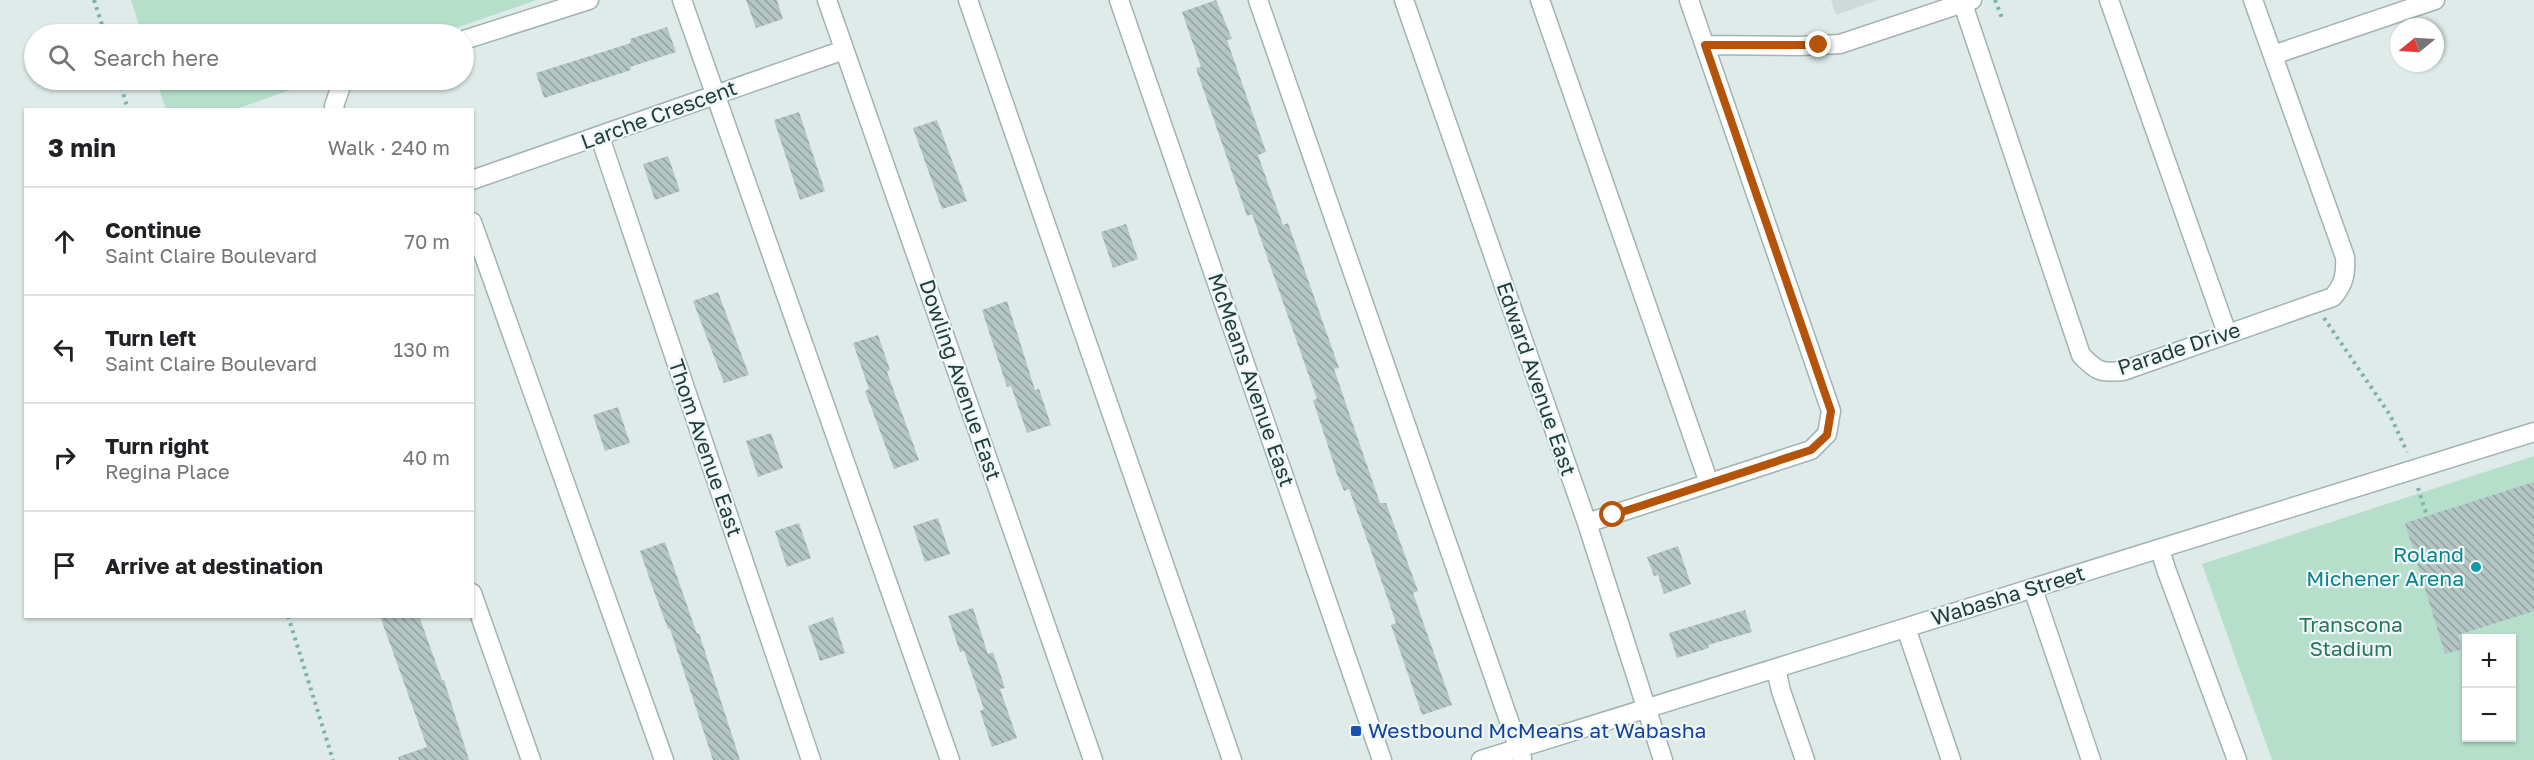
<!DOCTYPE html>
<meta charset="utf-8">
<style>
:root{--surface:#fff;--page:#f6f6f6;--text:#202124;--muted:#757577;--line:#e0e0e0}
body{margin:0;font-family:"Golos Text",sans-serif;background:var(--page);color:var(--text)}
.controls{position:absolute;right:18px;bottom:18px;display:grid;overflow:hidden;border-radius:0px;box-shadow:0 2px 4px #0004}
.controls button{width:54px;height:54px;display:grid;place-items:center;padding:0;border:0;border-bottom:2px solid var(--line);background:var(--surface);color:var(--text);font:30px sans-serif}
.compass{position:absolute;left:2390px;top:18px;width:54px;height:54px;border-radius:50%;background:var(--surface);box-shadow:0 2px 4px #0004;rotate:252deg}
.stop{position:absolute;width:18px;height:18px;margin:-14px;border:4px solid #b45309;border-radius:50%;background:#fff}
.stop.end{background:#b45309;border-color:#fff;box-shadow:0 2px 6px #0008}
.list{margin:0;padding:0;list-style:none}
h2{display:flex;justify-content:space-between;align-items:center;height:78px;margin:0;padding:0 24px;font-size:26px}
h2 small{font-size:20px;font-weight:400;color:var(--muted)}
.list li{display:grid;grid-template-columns:39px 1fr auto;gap:18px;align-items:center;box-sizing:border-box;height:108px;padding:0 24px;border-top:2px solid var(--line)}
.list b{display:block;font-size:22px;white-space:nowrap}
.list p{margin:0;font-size:20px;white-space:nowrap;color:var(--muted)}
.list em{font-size:20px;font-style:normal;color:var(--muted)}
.icon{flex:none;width:33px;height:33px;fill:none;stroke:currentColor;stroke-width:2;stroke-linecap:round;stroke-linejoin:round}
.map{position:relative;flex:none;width:2534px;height:760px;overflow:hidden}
.search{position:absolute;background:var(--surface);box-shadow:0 2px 4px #0004;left:24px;top:24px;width:450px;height:66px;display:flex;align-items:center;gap:15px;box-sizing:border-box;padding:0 21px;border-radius:33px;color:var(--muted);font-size:22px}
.panel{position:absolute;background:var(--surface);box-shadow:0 2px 4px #0004;left:24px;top:108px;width:450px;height:510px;border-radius:0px}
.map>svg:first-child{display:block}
</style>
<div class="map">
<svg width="2534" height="760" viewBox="0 0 2534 760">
<defs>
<pattern id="building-back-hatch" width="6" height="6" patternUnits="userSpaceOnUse" patternTransform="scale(1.5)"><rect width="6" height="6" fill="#b3c6c3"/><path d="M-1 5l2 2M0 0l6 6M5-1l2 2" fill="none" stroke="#91a2a0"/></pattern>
</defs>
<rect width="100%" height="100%" fill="#deebe9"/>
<path fill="#ccdbd8" d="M1831 0H1878L1836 15Z"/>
<path fill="#b5dfcb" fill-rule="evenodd" d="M131 0H537L438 34H142Z
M156 80H318L236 109H166Z
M2534 456V760H2272L2202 564ZM2466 638H2512V738H2466Z"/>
<path fill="url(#building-back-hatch)" d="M746 0H777L783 19 756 28Z
M1216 0 1232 39 1227 40 1266 152 1258 155 1283 225 1288 223 1307 277 1339 368 1334 369 1380 503H1386L1418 591 1413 593 1452 705 1422 715 1391 625 1396 623 1369 545 1349 489 1344 491 1337 474 1313 400 1317 399 1290 322 1252 214 1247 216 1196 68 1201 67 1182 12Z
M667 27 676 52 630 67 631 70 544 98 536 73 631 43 630 39Z
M799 112 825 191 800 200 774 120Z
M937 120 967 201 942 209 913 128Z
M668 156 680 191 655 200 643 164Z
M1126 224 1138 259 1113 268 1101 232Z
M718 292 749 375 724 383 693 301Z
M1007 301 1035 390 1039 389 1051 425 1027 433 1011 386 1007 387 982 310Z
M878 335 890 370 887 372 919 460 894 469 865 391 869 389 853 343Z
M618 407 630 443 605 451 593 415Z
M771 433 783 468 758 477 746 441Z
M2534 482V611L2458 635 2462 649 2445 654 2405 523Z
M938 518 950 554 925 562 913 526Z
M799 523 811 558 787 567 775 531Z
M665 542 697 634 699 633 740 760H713L670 629H668L652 586 640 551Z
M1678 546 1691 584 1664 594 1658 575 1654 576 1647 557Z
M973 608 988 654 993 652 1005 688 1000 689 1017 738 992 747 980 711 984 709 964 651 960 652 948 616Z
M1745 610 1752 632 1708 645 1709 648 1677 658 1669 633Z
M380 616H419L442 680H444L469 760H399L398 757 427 747Z
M833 617 845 653 820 661 808 626Z"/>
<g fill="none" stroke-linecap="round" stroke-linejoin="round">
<g stroke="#a1b3b2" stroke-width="21">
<path id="minor" d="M682 0 950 760
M827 0 1093 760
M968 0 1232 760
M1119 0 1382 760
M1258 0 1522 758
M1404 0 1587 523 1663 760
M1540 0 1709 483
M2109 0 2227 333
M1963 4 2081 355C2097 372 2101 373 2123 371L2333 297C2344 284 2346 274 2345 257L2253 0
M464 40 589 0
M1705 45 1799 46 1840 44 1972 0
M2273 55 2435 0
M335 110 334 106 343 80
M600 137 811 760
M472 180 844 50
M472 222 664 760
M1587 523 1811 450 1827 434 1831 411 1689 0
M2160 549 2166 569 2237 760
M2033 589 2091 760
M472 593 531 760
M1906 628 1951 760
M1776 669 1781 691 1805 760
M1481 760 2534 432"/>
</g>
<path stroke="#7cb2af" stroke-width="4" stroke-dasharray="3 4.5" stroke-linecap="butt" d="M94 0 105 34
M1995 0 2002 18
M119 80 128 110
M2324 318 2390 415 2407 452
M2418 488 2427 516
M288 616 333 760"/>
<use href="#minor" stroke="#fff" stroke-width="18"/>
</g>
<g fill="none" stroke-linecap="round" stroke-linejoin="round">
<path stroke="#b45309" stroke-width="8" d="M1613 515 1811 450 1827 435 1831 411 1705 45H1819"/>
</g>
<circle fill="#0f9aa8" stroke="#eff8f6" stroke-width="2" cx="2476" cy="567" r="6"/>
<rect fill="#1a4fb4" stroke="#eff8f6" stroke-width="2" x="1350" y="725" width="12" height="12" rx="3"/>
<g text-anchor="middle" stroke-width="4.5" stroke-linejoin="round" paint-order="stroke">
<g font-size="21" fill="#1e3c3c" stroke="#eff8f6">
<text transform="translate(659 115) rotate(-20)" y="7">Larche Crescent</text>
<text transform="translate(2179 349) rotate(-18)" y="7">Parade Drive</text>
<text transform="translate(1536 379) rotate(71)" y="7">Edward Avenue East</text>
<text transform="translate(960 380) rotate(71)" y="7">Dowling Avenue East</text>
<text transform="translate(1251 380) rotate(71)" y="7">McMeans Avenue East</text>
<text transform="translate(705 448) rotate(71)" y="7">Thom Avenue East</text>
<text transform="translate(2008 596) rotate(-17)" y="7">Wabasha Street</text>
</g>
<g font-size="21" fill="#0d838f" stroke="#eff8f6" text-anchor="end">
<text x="2464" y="562">Roland<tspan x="2464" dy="24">Michener Arena</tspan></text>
</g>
<g font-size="21" fill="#25765a" stroke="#eff8f6">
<text x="2351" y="632">Transcona<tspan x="2351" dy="24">Stadium</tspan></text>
</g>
<g font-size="21" fill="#164399" stroke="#eff8f6" text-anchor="start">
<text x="1368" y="738">Westbound McMeans at Wabasha</text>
</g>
</g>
</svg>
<div class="controls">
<button>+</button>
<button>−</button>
</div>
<svg class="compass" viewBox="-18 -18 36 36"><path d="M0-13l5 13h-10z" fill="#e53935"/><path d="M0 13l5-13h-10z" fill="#757577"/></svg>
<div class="stop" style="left:1613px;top:515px"></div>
<div class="stop end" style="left:1819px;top:45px"></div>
<div class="search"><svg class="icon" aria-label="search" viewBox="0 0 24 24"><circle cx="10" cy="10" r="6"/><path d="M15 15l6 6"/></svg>Search here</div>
<section class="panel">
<h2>3 min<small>Walk · 240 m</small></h2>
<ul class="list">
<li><svg class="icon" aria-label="ahead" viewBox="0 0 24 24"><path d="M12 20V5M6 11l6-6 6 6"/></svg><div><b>Continue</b><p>Saint Claire Boulevard</p></div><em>70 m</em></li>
<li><svg class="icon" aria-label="left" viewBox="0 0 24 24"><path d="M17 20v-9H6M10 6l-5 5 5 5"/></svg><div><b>Turn left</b><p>Saint Claire Boulevard</p></div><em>130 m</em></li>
<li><svg class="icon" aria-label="right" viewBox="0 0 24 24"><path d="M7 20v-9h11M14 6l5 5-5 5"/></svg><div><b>Turn right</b><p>Regina Place</p></div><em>40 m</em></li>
<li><svg class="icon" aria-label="arrive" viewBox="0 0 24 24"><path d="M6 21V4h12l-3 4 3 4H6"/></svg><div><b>Arrive at destination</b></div></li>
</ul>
</section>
</div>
